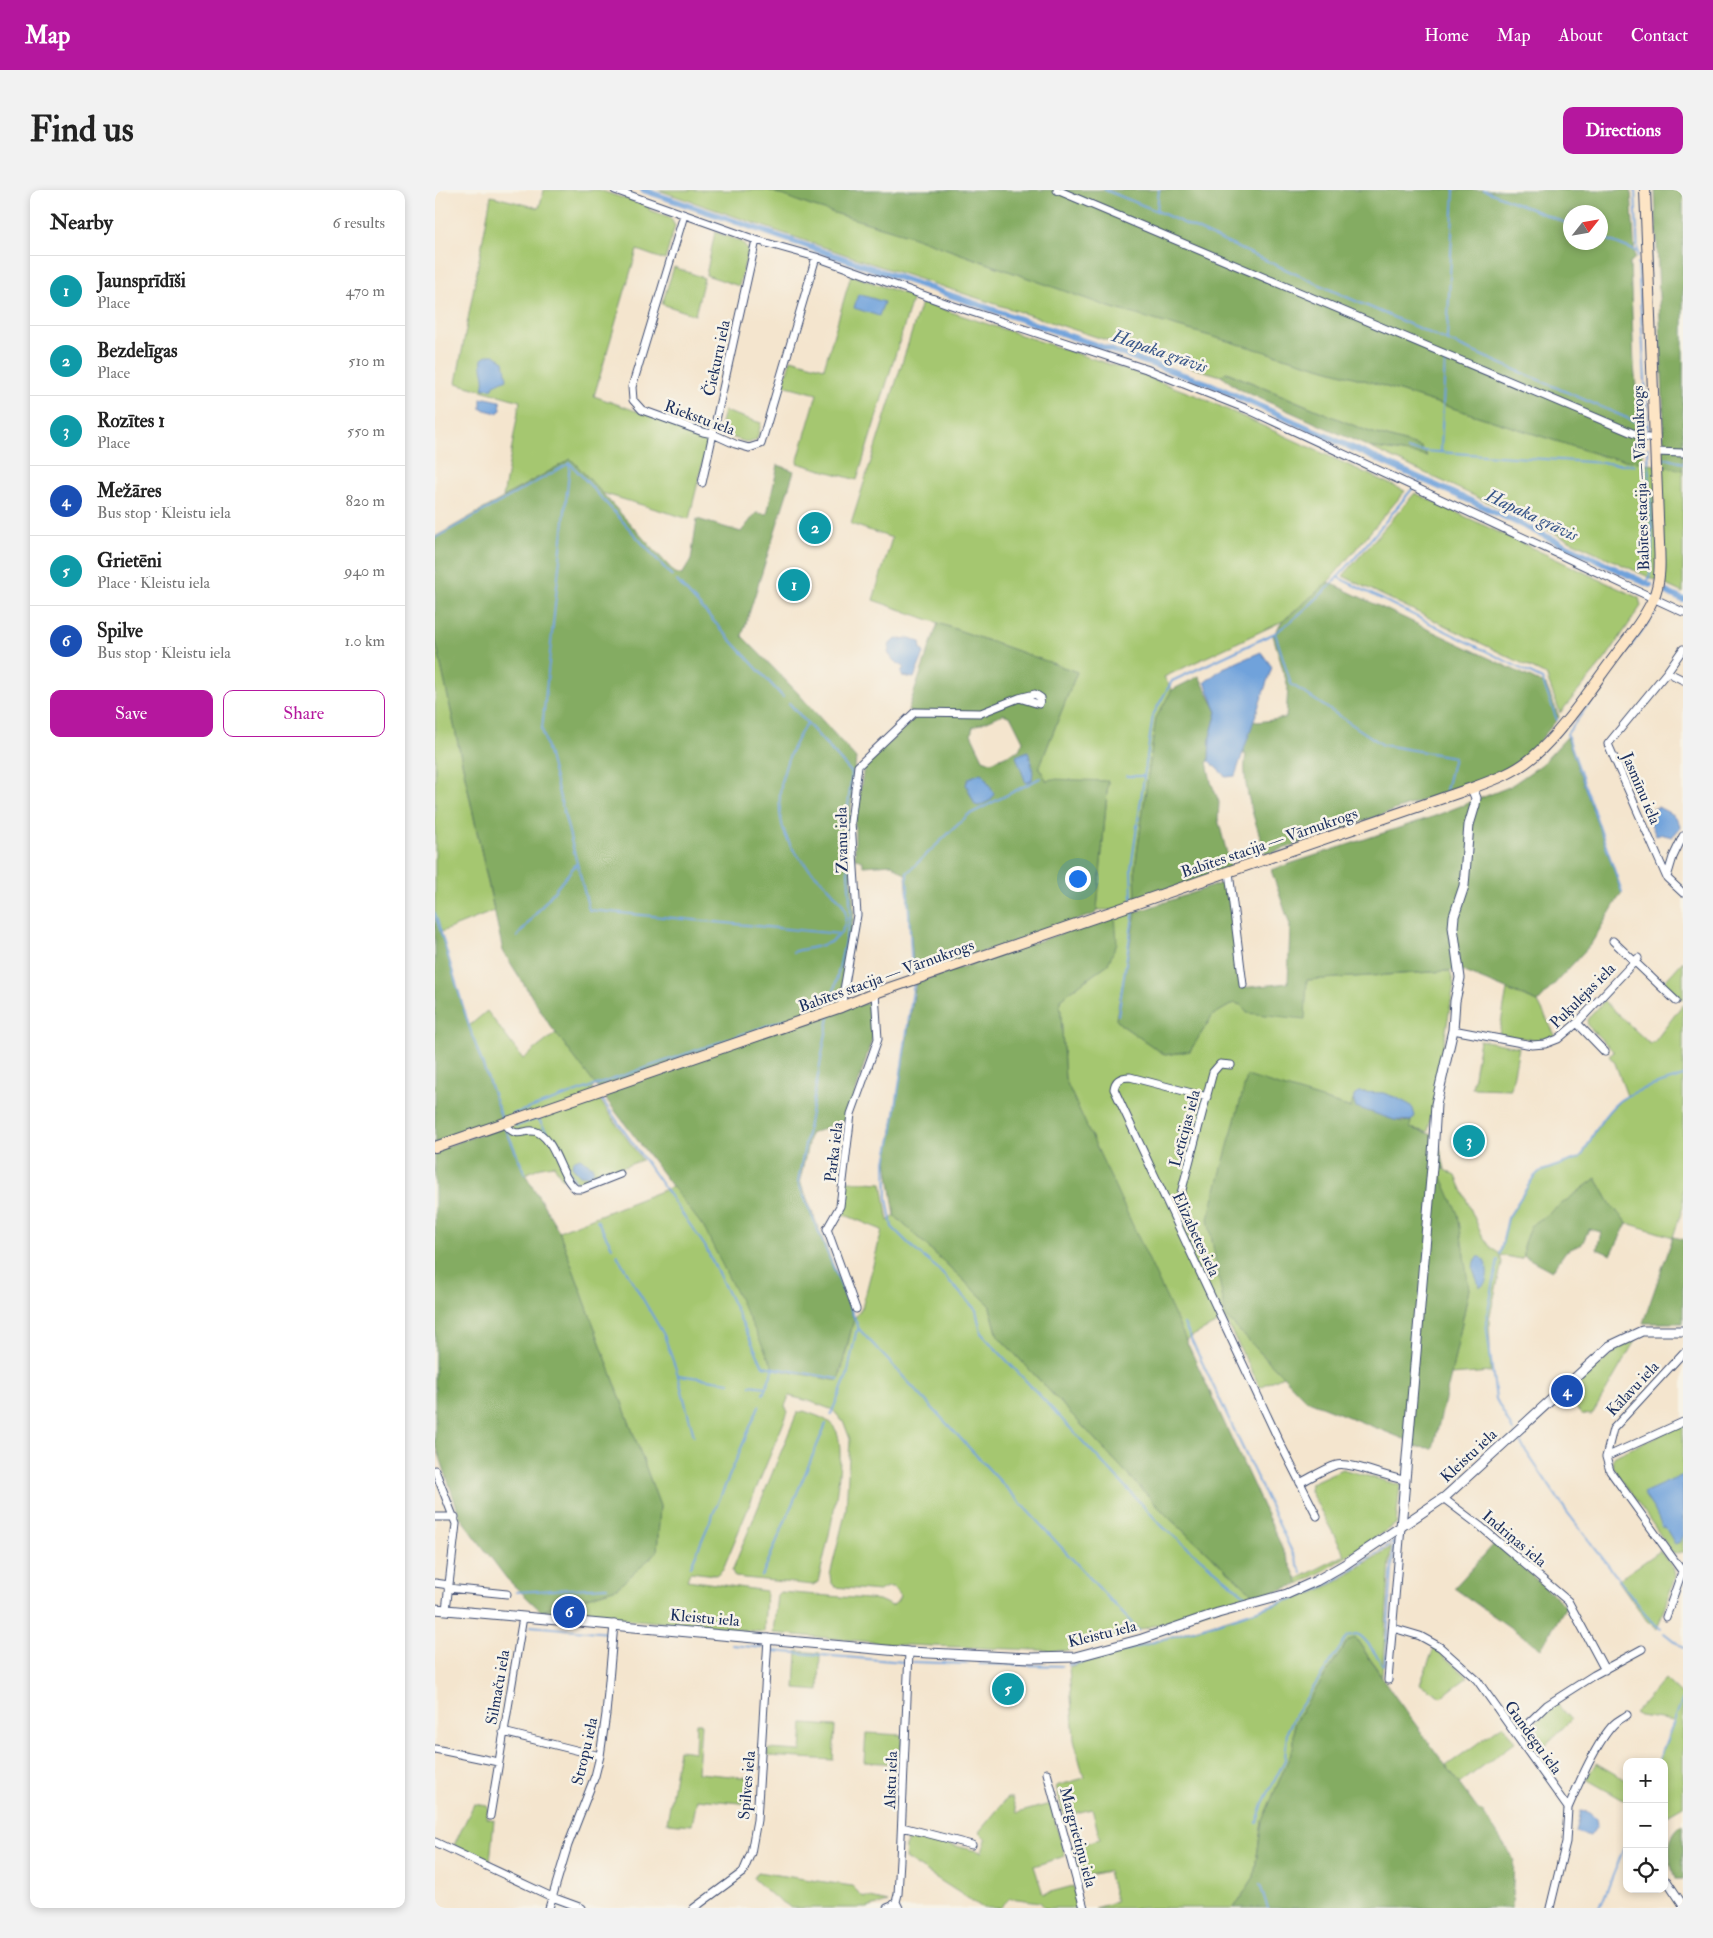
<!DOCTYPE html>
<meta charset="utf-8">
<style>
:root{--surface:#fff;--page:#f2f2f2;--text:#222;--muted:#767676;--line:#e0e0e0;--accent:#b5179e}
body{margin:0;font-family:"IM FELL Double Pica",serif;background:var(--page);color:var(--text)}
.controls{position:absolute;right:15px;bottom:15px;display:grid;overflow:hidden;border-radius:10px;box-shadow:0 2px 8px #0003}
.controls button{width:45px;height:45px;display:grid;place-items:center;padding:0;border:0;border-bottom:1px solid var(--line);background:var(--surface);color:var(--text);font:25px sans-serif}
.compass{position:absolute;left:1128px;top:15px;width:45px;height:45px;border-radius:50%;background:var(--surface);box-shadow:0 2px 8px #0003;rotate:59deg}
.you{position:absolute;left:642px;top:688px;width:18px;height:18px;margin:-12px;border:4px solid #fff;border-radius:50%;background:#1a73e8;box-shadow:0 0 0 8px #1a73e833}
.badge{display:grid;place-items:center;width:32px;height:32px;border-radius:50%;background:var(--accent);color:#fff;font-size:16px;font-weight:700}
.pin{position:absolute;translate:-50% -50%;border:2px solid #fff;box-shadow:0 1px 5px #0006}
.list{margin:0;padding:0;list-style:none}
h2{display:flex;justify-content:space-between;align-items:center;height:65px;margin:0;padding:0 20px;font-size:21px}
h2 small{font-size:16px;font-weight:400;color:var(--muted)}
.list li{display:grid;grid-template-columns:32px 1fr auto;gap:15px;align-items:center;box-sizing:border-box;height:70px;padding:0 20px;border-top:1px solid var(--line)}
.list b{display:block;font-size:19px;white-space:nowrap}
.list p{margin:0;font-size:16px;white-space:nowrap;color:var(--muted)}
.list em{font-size:16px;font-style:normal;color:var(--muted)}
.actions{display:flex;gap:10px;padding:15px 20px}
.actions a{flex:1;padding:11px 0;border:1px solid var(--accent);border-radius:10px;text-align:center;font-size:18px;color:var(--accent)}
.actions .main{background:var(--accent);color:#fff}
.icon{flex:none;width:28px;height:28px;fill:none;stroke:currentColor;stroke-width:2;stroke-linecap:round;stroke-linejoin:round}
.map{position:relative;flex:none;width:1248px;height:1718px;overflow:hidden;border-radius:10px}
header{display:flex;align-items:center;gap:30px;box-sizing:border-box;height:70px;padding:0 25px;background:var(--accent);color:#fff}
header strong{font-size:24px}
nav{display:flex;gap:28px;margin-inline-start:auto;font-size:18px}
.intro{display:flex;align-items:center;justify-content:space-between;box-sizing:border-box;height:120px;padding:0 30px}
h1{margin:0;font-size:35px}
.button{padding:12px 22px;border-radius:10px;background:var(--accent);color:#fff;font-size:18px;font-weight:700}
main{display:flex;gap:30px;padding:0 30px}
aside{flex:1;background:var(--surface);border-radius:10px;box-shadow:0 2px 8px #0003}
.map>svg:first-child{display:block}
</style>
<header>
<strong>Map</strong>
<nav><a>Home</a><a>Map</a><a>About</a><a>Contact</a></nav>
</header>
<div class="intro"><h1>Find us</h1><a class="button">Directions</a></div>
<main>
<aside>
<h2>Nearby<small>6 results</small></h2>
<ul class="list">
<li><span class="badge" style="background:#0f9aa8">1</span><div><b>Jaunsprīdīši</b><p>Place</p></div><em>470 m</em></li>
<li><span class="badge" style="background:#0f9aa8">2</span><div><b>Bezdelīgas</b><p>Place</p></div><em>510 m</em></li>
<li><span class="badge" style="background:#0f9aa8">3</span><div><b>Rozītes 1</b><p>Place</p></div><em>550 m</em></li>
<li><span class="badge" style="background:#1a4fb4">4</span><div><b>Mežāres</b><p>Bus stop · Kleistu iela</p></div><em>820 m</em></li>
<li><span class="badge" style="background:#0f9aa8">5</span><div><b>Grietēni</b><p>Place · Kleistu iela</p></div><em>940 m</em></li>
<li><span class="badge" style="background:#1a4fb4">6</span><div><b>Spilve</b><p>Bus stop · Kleistu iela</p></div><em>1.0 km</em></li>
</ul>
<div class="actions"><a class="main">Save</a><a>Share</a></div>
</aside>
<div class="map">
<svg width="1248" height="1718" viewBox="0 0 1248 1718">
<rect width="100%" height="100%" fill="#f7f3e8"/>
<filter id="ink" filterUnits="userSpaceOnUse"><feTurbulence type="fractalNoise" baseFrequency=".02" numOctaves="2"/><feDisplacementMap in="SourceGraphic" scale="10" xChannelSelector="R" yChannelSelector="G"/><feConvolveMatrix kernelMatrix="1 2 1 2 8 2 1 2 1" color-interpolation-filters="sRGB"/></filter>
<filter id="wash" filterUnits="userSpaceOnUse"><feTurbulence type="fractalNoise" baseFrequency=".0096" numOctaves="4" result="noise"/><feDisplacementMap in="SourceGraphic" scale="20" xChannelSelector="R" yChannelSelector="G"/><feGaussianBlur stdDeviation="1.12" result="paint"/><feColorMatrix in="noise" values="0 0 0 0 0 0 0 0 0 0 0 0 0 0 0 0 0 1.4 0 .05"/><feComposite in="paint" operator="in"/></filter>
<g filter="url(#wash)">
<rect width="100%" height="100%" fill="#f4e5ce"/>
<path fill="#a5c76f" stroke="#607b66" d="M109 0H164L215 17 214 20 235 27 240 36 230 70 202 60 159 206 274 247 254 329 167 303 136 269 68 307 85 211 21 193 56 6 104 18Z
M223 0H333L376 16 473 45 674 117 936 192 1168 266 1248 280V403L934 257 992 265 986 257 932 241 792 182 786 186 741 173 435 73Z
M280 42 307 52 313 61 304 96 271 85Z
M239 77 269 88 260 125 227 114Z
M416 85 478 107 422 290 362 273 382 204 348 195 356 169 389 178Z
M489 113 704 184 765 207 970 301 893 392 848 431 729 487 737 500 721 529 700 678 701 724 681 829 685 834 730 865 755 861 778 825 799 813 806 815 871 790 1015 781 1019 795 993 942 974 938 976 931 980 926 962 908 948 903 940 904 929 902 919 906 917 918 812 887 791 1127 848 1186 825 1197 790 1129 750 1150 630 889 625 809 673 774 680 720H662L673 591H612L604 578 642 482 438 410 457 348 416 334 485 116Z
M289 221 326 233 322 249 314 253 290 245 285 236Z
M980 303 1204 408 1206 416 1171 468 1125 523 1111 485 908 386Z
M0 447 59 721 6 742 0 723Z
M1248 771V810L1229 792Z
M1072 800 1103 812 1120 845 1105 851 1064 844Z
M1169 811 1215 854 1220 851 1248 814V1017L1238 1047 1192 1033 1176 1015 1161 988 1112 1025 1096 1036 1089 1053V1066L1086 1069 1065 1065 1067 1073 1054 1129 1056 1182 1016 1185 1034 1099 1001 975 1021 986 1047 1045 1056 1058 1065 1064 1073 1028 1098 988 1104 982 1144 968 1148 964C1159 943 1171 919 1192 906L1180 873 1174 866 1179 862 1153 836 1152 830Z
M52 821 88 869 121 843 161 895 157 899 207 970 146 993 141 992 136 983 127 989 119 975 106 977 90 984 70 936 34 836Z
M1045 850 1084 857 1076 899 1037 898Z
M412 991 447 993 453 1031 460 1026 554 1114 563 1146 732 1326 821 1407 629 1461 470 1455 338 1443 342 1405 345 1402 444 1410 457 1416 462 1412 465 1406 458 1397H452L444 1401 400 1397 396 1392 395 1385 411 1320 415 1249 409 1233 398 1220 374 1211 354 1206 350 1216 353 1222 288 1379 281 1385 255 1382 252 1390 331 1401 329 1442 106 1421 182 1398 222 1362 225 1316 124 1041 239 996 269 1038 406 1184 419 1129 427 1118 447 1040 405 1023 409 1013Z
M1201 1149 1157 1225 1147 1224 1132 1209 1123 1210 1184 1158Z
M369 1221C379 1225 392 1228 399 1237 417 1258 390 1363 383 1392L378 1395 300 1387 297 1381 362 1223Z
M1248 1234V1362L1243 1364 1237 1362 1179 1278 1177 1270 1180 1266Z
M907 1279 965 1295 961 1334 892 1379 864 1394 862 1389 910 1365 875 1301 876 1293Z
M956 1357 947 1486 920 1447 913 1451 864 1525 859 1535V1556L827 1631 819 1687 799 1718H659L681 1712 673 1681 646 1687 638 1656 665 1649 657 1619 629 1626 621 1596 649 1588 639 1550 634 1477 879 1403 901 1392Z
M1225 1361 1239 1379 1240 1387 1222 1439 1212 1431 1183 1390Z
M999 1458 1033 1487 1006 1507 985 1494Z
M362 1461 385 1463 384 1501 360 1499Z
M1230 1489 1248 1506V1616L1229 1627V1572H1223L1239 1531 1204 1526 1199 1523Z
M1122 1514 1136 1530 1101 1564 1087 1546 1089 1542Z
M261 1533H266L263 1583 318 1588 316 1614 262 1609 257 1635 232 1633 244 1560 260 1562Z
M368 1534 400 1536 398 1570 333 1566V1559L366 1561Z
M1068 1535 1080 1552 1024 1594 1011 1576Z
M431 1543 467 1545 465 1574 429 1572Z
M1161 1573 1192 1591V1612L1151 1589Z
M572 1608H577L582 1623 615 1614 630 1666 599 1676 608 1704 638 1696 645 1718H610L605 1712 575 1708 565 1718H548L470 1668 472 1645 547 1662 551 1649 544 1642Z
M39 1614 53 1616 52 1628 59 1630 55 1672 19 1655Z
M322 1682 417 1696 427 1706 453 1712 432 1718H357L339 1707 318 1688Z"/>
<path fill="#84ac62" stroke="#506e60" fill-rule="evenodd" d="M333 0H1196L1200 68 1195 73 1199 175 1208 273 1168 266 936 192 674 117 473 45 376 16ZM1136 22H1166V52H1136Z
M1220 0H1248V280L1227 276 1229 235Z
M791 182 932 241 986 257 992 266 934 257 804 199 786 186Z
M136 269 240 383 247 385 256 370 262 329 306 342 321 323 332 324 343 275 359 281 307 446 361 501 421 568 414 642 419 724 404 819 433 813 438 846 412 930 375 944 365 991 419 1129 403 1191 339 1179 269 1038 114 834 68 761 0 447V347Z
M893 392 1111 495 1124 527 1095 563 1066 583 831 665C822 635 805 595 811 564H807L818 531 823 532 851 528 853 497 838 445 848 431Z
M503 433 642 482 604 578 612 591 616 589 673 591 662 720 660 724 479 785 471 685 457 674 428 676V672L420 668V631L429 577 482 526 473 520ZM568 524 576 527 588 551 584 560 556 572 548 569 536 544 538 537Z
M764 486 782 522 775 547 774 571 772 572 776 592 784 612 783 629 796 679 701 711 700 678 721 528 737 500Z
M1132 547 1187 702 1156 754 1103 812 1025 780 872 790 870 829 812 823 806 815 799 813 778 825 755 861 730 865 685 834 681 829 701 722 790 692 794 699 806 798 853 793 855 735 836 680 1000 626 1074 597 1106 575Z
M0 723 34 836 67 930 0 954Z
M680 725 682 753 673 774 625 809 630 889 864 1394 821 1407 732 1326 563 1146 554 1114 460 1026 452 971 481 793Z
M812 886 916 918 918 910 921 917 967 932 976 931 975 938 1002 946 1010 979 1002 976 1023 1024 1034 1099 1016 1185 998 1258 977 1257 978 1249H969L871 1210 791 1127 773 1029Z
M70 936 90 984 124 1041 225 1316 222 1362 182 1398 106 1421 72 1389 25 1327 0 1252V960Z
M1161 988 1176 1015 1192 1033 1176 1065 1162 1059 1166 1042 1154 1039 1147 1054 1131 1061 1117 1081 1089 1066V1053L1095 1036 1112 1025Z
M1238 1047 1248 1049V1133H1208Z
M1060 1353 1131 1416 1106 1459 1019 1398Z
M920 1447 959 1505 1044 1621H1047L1079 1670 1077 1718H799L819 1687 827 1631 859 1556V1535L864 1525 913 1451Z
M1248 1634V1689H1240C1234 1670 1229 1646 1248 1634Z"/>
<path fill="#70a2db" stroke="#46689c" d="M423 104 449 112 444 126 419 118Z
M53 165H59L69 171 72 189 59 195 58 198 48 199C52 187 45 180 47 169Z
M51 208 65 211 66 220 62 223 46 219V209Z
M475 448 485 452 486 459 489 463 479 488 467 486 466 482 469 477 459 471 453 463 455 453 462 449Z
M826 462 837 477 800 586 791 587 774 571 775 547 782 522 770 492 788 478Z
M593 561 598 580 597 590 591 593 581 566Z
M546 583 549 586 559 604 556 610 544 616 540 615 531 594 534 588Z
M1223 617C1232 622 1245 626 1245 638L1237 647 1225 644 1221 645C1216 636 1213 630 1216 620Z
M923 902 948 903 962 908 975 915 978 919 980 926 976 931 959 930 921 917C918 910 917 907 923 902Z
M145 968 157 976 159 981 154 986 145 985 137 976 138 971Z
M1042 1067H1046C1054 1073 1055 1094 1045 1097 1041 1087 1034 1076 1042 1067Z
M1248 1285V1344L1245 1352 1240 1354 1230 1337H1227L1220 1321 1208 1303Z
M1146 1621 1153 1622 1161 1629 1162 1636 1155 1646 1141 1642Z"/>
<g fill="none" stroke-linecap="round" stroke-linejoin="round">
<path stroke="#70a2db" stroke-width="2" d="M670 0 722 21 916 109 1208 235 1213 234
M1049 0 1136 35
M1200 0 1203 66
M722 20 724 0
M1166 47 1203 62
M1203 73 1213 242
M1012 150 1019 0
M973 260 1200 275
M1006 261 1010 168
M1230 268 1248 273
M135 273 237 386
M982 295 987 289
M0 348 135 273
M902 387 1107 489 1122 530
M242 391 348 507
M1212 393C1223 373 1213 286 1213 258
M840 443 856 494 948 555 1019 567 1011 600
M354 513 417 583 410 640 416 724 396 815
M692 586H708
M142 673 154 720 405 744
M1187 702 1132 544 1219 424
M697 710 696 679 718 525 737 491 840 443C895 405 935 349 978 298
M0 723 34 836 67 929
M82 747 142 673 107 539 135 273
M358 762C373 757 393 758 404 745 410 738 413 726 409 717 407 712 402 708 400 705 386 688 367 675 356 656 333 618 348 568 372 533
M477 785 472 683 533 625 605 588
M479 793 457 944 451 971 452 1008 457 1037 479 1059 502 1078 541 1120 546 1143 728 1337 811 1406
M683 825 699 720
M394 827 363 992 424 1139 704 1441
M166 908 270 1056 328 1176 404 1189
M78 924 351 829
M103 928 117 951
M81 936 157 909
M71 939 90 984
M123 962 140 992
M162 1030 177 1057
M1065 1064 1073 1028 1098 988 1104 982 1144 968 1148 964C1157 947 1167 925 1183 912 1195 901 1231 892 1248 886
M182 1065 229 1145 243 1185 294 1192
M1063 1070 1051 1132 1061 1209 1078 1241
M749 1134 867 1383
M243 1186 259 1246
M315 1195 331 1197 339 1178
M328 1204 331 1197
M396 1224 412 1186 421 1142 424 1139
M1080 1245 1132 1322 1216 1431 1226 1439
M256 1376 324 1216
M327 1386 391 1234
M81 1402 172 1397
M95 1436 175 1443
M1229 1443 1248 1458
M297 1455 328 1458
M337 1461 469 1472
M478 1472 533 1474
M544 1474 627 1476
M633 1475 672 1466 792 1430 877 1402 900 1390 959 1352 950 1475 947 1474C942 1467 930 1445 921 1444 920 1444 914 1446 913 1446L860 1525 852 1542 850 1570 828 1613 822 1632
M1223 1572 1248 1508
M825 1695 833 1718
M1165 1718 1192 1650"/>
<path stroke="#70a2db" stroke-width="6" d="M208 0 775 194 1038 312 1215 395
M1231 402 1248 410"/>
</g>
</g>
<g filter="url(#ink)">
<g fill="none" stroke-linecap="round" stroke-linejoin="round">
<g stroke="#3c4a6f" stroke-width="9">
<path id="minor" d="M180 0 321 50 381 67 516 115 711 179 812 219 1248 422
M622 0 1207 247 1220 249
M249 25 197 197 198 210 207 220 268 242 278 244 300 254 314 258 326 254 381 67
M1221 262 1248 263
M267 293 321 50
M1248 459 1232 482 1173 554 1232 688 1248 703
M1232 482 1248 490
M794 682 808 795
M1232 687 1238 667 1248 646
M1178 751 1241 811
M406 817 422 725 416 632 423 576 480 522 546 523 584 508 600 504 606 508 604 514 584 508
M1142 833 1170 862
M1018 840 1097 855 1110 854 1123 849 1142 833 1203 768
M772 907 695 887C686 887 680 890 679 899L845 1253 882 1326
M70 933C82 953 91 935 104 943 122 954 125 987 141 999H147L185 984
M735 1018 740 1016 744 1011 778 882 785 874 796 875
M421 1119 392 1039 405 1016 416 924 443 849 440 803
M1171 1267 1248 1232
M0 1280 21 1334 11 1420
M865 1293C877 1287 889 1279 901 1275 914 1271 953 1288 970 1290
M1008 1308 1045 1336 1133 1411 1170 1480
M0 1327H20
M1247 1381 1175 1281 1171 1267 1178 1239 1248 1163
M0 1393 14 1395
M13 1398 72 1404
M1231 1427 1248 1379
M958 1438 985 1446 1005 1457 1042 1490 1133 1618 1131 1652 1115 1718
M953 1490 966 1337
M68 1542 165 1566
M1081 1545 1112 1515 1159 1485 1207 1459
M0 1559 63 1572
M612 1583 649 1718
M1133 1618C1143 1595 1162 1551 1179 1534 1183 1530 1188 1528 1192 1525
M55 1626 88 1427
M467 1637 537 1655
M0 1652 117 1707 147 1718
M1232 1691 1248 1715
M114 1718 133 1655 160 1586 165 1566 171 1524 179 1434
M259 1718 308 1682 316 1663 322 1630 333 1448
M452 1718 457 1716 461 1712
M464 1718 461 1712 463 1704 465 1670 474 1462"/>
</g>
<g stroke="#3c4a6f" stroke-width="11">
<path id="tertiary" d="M966 1337 998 965 1001 914 1018 840 1020 811 1025 788 1018 737 1019 726 1029 696 1034 635 1040 615 1041 608 1037 598
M0 1419 474 1462 596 1468 640 1467 707 1449 783 1423 852 1404 881 1391 909 1375 1010 1307 1175 1156 1207 1141H1248"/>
</g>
<g stroke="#3c4a6f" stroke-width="12">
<path id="secondary" d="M0 957 406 817 440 803 1037 598C1059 590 1081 582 1098 567 1127 542 1156 498 1180 466 1193 448 1209 430 1218 409 1226 392 1225 371 1224 353L1210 0"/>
</g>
<use href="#minor" stroke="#fff" stroke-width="7"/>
<use href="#tertiary" stroke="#fff" stroke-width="9"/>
<use href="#secondary" stroke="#fde5c5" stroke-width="10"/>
</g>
</g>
<g text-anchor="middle" stroke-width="5" stroke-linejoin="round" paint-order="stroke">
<g font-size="16" fill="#1b2f5e" stroke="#f7f3e8">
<text transform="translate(281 168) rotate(-78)" y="6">Čiekuru iela</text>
<text transform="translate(265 227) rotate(20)" y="6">Riekstu iela</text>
<text transform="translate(1205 288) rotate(-92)" y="6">Babītes stacija — Vārnukrogs</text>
<text transform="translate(1207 598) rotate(67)" y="6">Jasmīnu iela</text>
<text transform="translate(406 650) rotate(-91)" y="6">Zvanu iela</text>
<text transform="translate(834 652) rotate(-19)" y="6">Babītes stacija — Vārnukrogs</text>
<text transform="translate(451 785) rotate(-20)" y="6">Babītes stacija — Vārnukrogs</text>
<text transform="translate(1147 805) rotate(-45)" y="6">Puķulejas iela</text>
<text transform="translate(749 938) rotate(-75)" y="6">Letīcijas iela</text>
<text transform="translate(398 962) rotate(-83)" y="6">Parka iela</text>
<text transform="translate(762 1044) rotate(65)" y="6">Elizabetes iela</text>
<text transform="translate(1197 1198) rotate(-47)" y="6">Kālavu iela</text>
<text transform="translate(1033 1265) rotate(-43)" y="6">Kleistu iela</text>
<text transform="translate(1080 1348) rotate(40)" y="6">Indriņas iela</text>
<text transform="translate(270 1427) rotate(5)" y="6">Kleistu iela</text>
<text transform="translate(667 1443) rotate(-14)" y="6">Kleistu iela</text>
<text transform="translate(62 1497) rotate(-80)" y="6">Silmaču iela</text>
<text transform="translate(1099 1547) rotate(54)" y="6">Gundegu iela</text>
<text transform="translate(149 1561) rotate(-77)" y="6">Stropu iela</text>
<text transform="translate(455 1590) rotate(-88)" y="6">Alstu iela</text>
<text transform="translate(311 1595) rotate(-85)" y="6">Spilves iela</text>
<text transform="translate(644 1647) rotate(75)" y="6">Margrietiņu iela</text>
</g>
<g font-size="18" font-style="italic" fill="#39578a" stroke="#f7f3e8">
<text transform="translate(725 161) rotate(19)" y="6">Hapaka grāvis</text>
<text transform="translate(1097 325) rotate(25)" y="6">Hapaka grāvis</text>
</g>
</g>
</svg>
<div class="controls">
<button>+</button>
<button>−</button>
<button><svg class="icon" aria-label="locate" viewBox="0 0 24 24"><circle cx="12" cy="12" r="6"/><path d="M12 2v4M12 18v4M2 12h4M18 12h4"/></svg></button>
</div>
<svg class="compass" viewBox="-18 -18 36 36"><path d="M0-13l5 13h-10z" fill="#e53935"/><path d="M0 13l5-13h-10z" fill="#767676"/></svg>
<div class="you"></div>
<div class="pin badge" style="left:359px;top:395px;background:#0f9aa8">1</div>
<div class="pin badge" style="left:380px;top:338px;background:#0f9aa8">2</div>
<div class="pin badge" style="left:1034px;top:951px;background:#0f9aa8">3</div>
<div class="pin badge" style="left:1132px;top:1201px;background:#1a4fb4">4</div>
<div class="pin badge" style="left:573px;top:1499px;background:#0f9aa8">5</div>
<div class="pin badge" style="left:134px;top:1422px;background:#1a4fb4">6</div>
</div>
</main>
